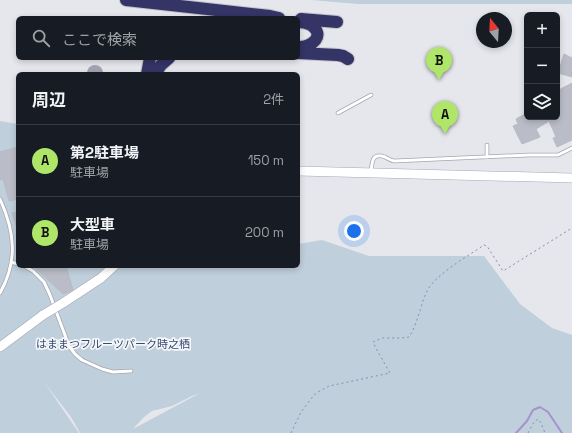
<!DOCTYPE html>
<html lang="ja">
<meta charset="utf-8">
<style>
:root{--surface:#171b24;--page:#20242c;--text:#f1f3f6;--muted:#9ea1a6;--line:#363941;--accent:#afe669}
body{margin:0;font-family:"Space Grotesk","Noto Sans JP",sans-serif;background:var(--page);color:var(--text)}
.controls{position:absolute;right:12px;top:12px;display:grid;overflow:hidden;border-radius:6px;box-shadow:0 2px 6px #0003}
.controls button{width:36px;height:36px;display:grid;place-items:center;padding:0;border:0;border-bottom:1px solid var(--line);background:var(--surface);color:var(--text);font:20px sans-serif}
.compass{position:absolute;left:476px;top:12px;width:36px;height:36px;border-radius:50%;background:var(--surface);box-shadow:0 2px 6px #0003;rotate:342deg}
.you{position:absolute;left:354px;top:231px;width:14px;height:14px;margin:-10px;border:3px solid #fff;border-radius:50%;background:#1a73e8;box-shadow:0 0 0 6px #1a73e833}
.badge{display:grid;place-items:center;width:26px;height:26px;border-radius:50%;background:var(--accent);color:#111;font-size:13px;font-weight:700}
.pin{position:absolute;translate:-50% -33px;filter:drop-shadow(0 1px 2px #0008)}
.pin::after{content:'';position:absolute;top:21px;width:14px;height:12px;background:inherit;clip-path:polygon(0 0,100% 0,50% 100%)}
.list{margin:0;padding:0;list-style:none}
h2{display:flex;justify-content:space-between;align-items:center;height:52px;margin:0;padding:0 16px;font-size:17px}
h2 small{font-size:13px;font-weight:400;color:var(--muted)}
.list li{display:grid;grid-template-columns:26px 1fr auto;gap:12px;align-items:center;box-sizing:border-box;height:72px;padding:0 16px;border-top:1px solid var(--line)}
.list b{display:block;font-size:15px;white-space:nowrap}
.list p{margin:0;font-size:13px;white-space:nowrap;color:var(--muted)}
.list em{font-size:13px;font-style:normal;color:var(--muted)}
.icon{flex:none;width:22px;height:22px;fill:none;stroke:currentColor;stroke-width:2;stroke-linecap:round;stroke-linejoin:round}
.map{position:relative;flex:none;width:572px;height:433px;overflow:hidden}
.search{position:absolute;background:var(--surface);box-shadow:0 2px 6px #0003;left:16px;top:16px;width:284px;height:44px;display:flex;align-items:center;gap:10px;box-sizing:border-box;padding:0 14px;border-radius:6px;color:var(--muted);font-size:15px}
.panel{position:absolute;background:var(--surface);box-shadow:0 2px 6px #0003;left:16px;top:72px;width:284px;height:196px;border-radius:6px}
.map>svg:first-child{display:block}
</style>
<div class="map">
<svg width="572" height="433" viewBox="0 0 572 433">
<rect width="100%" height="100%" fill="#e5e7ed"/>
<path fill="#c0cfdc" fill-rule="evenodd" d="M311 0H572V4H358Z
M0 121 18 124V266H298V244L322 240 369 256H484L520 304 552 328 572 335V433H80L71 417 44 382 79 433H0ZM200 393 133 429 143 418 152 411 172 406 192 396Z"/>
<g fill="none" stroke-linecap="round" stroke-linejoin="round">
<path stroke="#a792cd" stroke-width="2" d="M516 433 527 421 533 410 540 407 548 412 562 433"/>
<path stroke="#a2a4b2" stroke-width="16" d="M95 74V73"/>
</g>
<path fill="#babdc7" stroke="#b8bbc6" d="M564 54 572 58V77L558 73Z
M572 83V140L557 147 553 138 556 137 549 121 536 129 540 137 522 144 513 126 518 124 516 119 527 113V117H557V91Z
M18 147V199L9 201 3 179 0 180V152Z
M18 212V228H17L12 213Z
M33 266H66L73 290 63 294Z"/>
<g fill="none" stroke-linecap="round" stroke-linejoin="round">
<g stroke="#a4a6b1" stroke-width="4.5">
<path id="lane" d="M338 113 371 95
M487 157V145
M371 172C372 162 372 152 385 157 389 159 390 160 394 161L529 155H558L572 148
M0 199C15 232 18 261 0 293
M11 262 18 264
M24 266 33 271 44 282 50 295 69 346 75 354 82 360 102 369 113 372 131 371"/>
</g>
<g stroke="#a4a7b8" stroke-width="10">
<path id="secondary" d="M298 171 572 178
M63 303 101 278 114 266
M0 347 43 315"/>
</g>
<g stroke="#c2c3c9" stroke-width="14">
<path id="highway" d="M126 0 270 16 279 18
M301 19 337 22
M298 22C302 22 307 23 311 25 326 35 312 48 298 47
M298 53 338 55 343 56 348 59
M147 74 150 58
M155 74 161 65 169 58"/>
</g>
<path stroke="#888cae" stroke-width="1" stroke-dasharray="2 3" stroke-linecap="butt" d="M291 433 301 412 314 395 318 392 329 386 390 373 378 352 373 342 382 338H402L409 337C418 323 420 306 427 291 436 274 468 256 484 245L487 246 503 271 572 228
M528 433 534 422 538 419 541 423 545 433"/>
<use href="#lane" stroke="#fff" stroke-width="3"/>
<use href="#secondary" stroke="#fff" stroke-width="9"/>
<use href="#highway" stroke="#343467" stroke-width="12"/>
<g stroke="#a4a7b8" stroke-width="10" stroke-linecap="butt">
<path id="secondary-bridge" d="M43 315 63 303"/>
</g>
<use href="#secondary-bridge" stroke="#fff" stroke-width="9"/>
</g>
<g text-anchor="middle" stroke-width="3.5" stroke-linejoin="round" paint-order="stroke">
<g font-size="11" fill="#334c71" stroke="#f5f6f9">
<text x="113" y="348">はままつフルーツパーク時之栖</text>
</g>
</g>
</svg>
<div class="controls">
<button>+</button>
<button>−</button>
<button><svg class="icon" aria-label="layers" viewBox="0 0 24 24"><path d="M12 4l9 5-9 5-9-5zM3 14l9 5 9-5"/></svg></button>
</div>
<svg class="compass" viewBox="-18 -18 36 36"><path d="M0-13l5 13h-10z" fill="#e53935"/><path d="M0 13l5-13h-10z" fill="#9ea1a6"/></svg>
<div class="you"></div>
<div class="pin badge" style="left:445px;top:134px">A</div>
<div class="pin badge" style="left:439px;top:80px">B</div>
<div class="search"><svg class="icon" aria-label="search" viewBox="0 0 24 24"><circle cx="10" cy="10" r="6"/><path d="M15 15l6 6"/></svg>ここで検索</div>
<section class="panel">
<h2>周辺<small>2件</small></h2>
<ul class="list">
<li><span class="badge">A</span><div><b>第2駐車場</b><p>駐車場</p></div><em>150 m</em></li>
<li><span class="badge">B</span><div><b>大型車</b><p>駐車場</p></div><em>200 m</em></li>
</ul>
</section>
</div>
